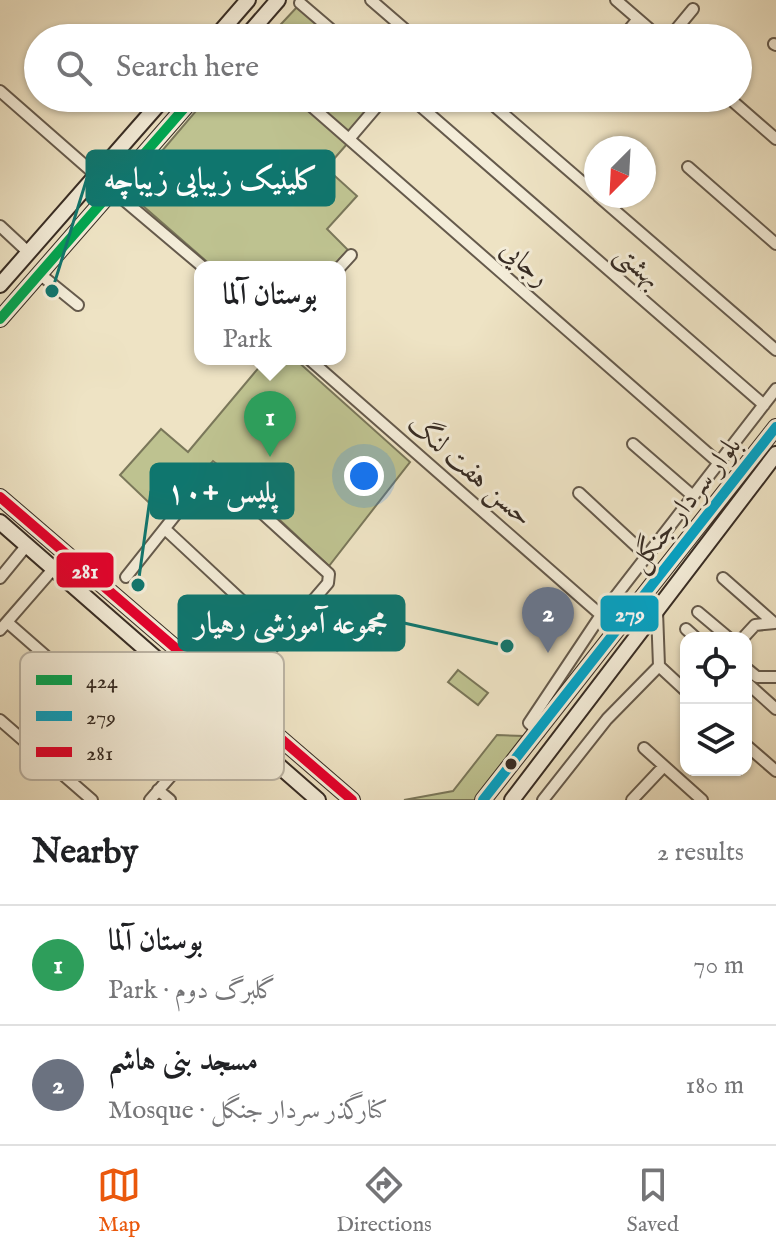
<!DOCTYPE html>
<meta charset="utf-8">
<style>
:root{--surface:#fff;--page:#f6f6f6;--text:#202124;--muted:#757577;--line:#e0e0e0;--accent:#ea580c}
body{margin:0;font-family:"IM FELL English",Amiri,serif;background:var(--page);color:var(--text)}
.controls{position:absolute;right:24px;bottom:24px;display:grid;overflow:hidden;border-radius:16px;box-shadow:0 2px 6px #0004}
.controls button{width:72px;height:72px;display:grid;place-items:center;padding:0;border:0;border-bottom:2px solid var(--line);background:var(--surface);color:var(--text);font:40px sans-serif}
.compass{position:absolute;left:584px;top:136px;width:72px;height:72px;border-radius:50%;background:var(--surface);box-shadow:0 2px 6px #0004;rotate:204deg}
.you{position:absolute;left:364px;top:476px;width:28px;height:28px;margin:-20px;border:6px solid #fff;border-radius:50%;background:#1a73e8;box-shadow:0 0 0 12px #1a73e833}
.badge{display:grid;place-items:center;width:52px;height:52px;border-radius:50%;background:var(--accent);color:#fff;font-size:26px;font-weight:700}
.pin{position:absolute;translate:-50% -66px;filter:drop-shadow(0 2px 4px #0008)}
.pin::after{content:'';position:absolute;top:42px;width:28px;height:24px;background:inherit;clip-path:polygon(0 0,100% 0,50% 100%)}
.popup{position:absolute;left:194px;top:261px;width:152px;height:104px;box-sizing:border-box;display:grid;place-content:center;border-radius:16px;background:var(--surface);filter:drop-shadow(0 2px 6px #0005);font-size:26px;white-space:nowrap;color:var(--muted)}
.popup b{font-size:30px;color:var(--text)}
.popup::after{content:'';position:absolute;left:50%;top:100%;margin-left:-16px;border:16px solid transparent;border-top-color:var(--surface)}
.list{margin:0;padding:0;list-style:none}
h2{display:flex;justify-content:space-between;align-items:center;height:104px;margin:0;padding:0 32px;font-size:34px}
h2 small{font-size:26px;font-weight:400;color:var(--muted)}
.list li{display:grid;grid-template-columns:52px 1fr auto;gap:24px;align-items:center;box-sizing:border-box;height:120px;padding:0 32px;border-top:2px solid var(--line)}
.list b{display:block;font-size:30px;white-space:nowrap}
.list p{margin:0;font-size:26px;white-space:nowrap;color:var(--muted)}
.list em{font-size:26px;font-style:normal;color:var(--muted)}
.icon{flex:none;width:44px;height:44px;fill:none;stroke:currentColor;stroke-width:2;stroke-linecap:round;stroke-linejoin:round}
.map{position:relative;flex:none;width:776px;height:800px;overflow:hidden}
.search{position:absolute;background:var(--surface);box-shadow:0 2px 6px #0004;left:24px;right:24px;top:24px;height:88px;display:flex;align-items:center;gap:20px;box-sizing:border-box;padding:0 28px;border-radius:44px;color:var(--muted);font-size:30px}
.sheet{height:344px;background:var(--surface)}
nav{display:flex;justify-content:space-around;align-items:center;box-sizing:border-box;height:112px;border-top:2px solid var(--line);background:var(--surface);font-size:22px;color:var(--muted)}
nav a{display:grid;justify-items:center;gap:4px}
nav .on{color:var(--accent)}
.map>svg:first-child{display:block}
</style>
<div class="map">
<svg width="776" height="800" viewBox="0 0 776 800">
<rect width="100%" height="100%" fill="#eee3c4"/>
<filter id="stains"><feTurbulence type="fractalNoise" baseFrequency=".0025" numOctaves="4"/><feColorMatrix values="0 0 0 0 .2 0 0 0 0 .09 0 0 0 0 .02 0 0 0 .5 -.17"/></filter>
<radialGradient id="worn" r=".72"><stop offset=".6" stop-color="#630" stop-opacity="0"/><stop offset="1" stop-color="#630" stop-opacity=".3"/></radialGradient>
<path fill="#bec290" stroke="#7a775a" stroke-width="2" d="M298 6 335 38H268Z
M207 98H294L347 144 326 168 357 196 327 229 348 250 333 267H213L127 192Z
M308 98H379L349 133Z
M266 359H295L410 462 329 566 236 479 213 461 163 516 120 475 161 429 188 452Z
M458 670 488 693 478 705 448 682Z
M497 735 523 736 475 800H404L453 791Z"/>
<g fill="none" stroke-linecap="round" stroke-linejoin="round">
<g stroke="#655a4c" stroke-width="14">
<path id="minor" d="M371 0 415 38
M616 0 660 38
M300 3 341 38
M622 38 638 19
M669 38 693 9
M774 44 776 45
M0 91 97 176
M302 98 719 463
M411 98 764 405
M485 98 596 194
M729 98 776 139
M349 139 384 98
M688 167 776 244
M113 191 203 267
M598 196 776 350
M0 226 28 252
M340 267 351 255
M41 275 78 305
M309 359 601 615
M633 444 693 496
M579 493 647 556
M165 529 281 637
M126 577 204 479 219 474 329 574 328 583 232 695
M0 578 27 545
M723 578 774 623
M698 612 729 638
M7 622 176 770
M686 629 696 638
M0 630 54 568
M743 638 755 625 775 623
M659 666 686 691
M746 668 757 677H776
M746 682 776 709
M0 720 92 800
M539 732 529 723 601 615 776 389
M746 745 776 771
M644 748 702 800
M158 790 170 800
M150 800 224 715
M543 800 607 719 659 666 657 611
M632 800 664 766"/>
</g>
<g stroke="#372c24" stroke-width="18">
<path id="secondary" d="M215 38 248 0
M245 38 278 0
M0 285 164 98
M0 319 193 98
M0 497 352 800
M0 522 318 800
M483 800 776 427
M512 800 776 454"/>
</g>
<use href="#minor" stroke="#f4edd9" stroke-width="10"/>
<use href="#secondary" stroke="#f4edd9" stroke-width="14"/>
<g stroke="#f4edd9" stroke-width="16">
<path id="bus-1" d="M0 319 193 98"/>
</g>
<g stroke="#f4edd9" stroke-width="16">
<path id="bus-2" d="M483 800 776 427"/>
</g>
<g stroke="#f4edd9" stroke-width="16">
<path id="bus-3" d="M0 497 352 800"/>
</g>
<use href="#bus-1" stroke="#00a651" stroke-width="10"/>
<use href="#bus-2" stroke="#03a3c6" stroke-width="10"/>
<use href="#bus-3" stroke="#e4002b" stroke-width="10"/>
</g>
<circle fill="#372c24" stroke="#f4edd9" stroke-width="3" cx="511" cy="764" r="7"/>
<g text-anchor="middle" stroke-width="6" stroke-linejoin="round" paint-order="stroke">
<g font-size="28" fill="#372c24" stroke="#f4edd9">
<text transform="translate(526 262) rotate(41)" y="10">رجایی</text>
<text transform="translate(639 265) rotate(41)" y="10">بهشتی</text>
<text transform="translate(471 469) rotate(41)" y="10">حسن هفت لنگ</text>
<text transform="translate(684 503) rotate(-52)" y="10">بلوار سردار جنگل</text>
</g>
</g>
<rect x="20" y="652" width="264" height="128" rx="12" fill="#f4edd9" stroke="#bbb3a3" stroke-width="2"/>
<rect x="36" y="675" width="36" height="10" fill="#00a651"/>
<rect x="36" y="711" width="36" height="10" fill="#03a3c6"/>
<rect x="36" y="747" width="36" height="10" fill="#e4002b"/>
<g font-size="22" fill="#372c24">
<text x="86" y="688">424</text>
<text x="86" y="724">279</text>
<text x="86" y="760">281</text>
</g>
<path fill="none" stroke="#0f766e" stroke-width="3" d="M52 291L87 178M138 585L151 491M507 646L404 623"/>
<g fill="#0f766e" stroke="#f4edd9" stroke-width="3">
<circle cx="52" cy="291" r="8"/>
<circle cx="138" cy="585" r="8"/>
<circle cx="507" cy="646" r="8"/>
</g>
<g fill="#0f766e" stroke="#0f766e" stroke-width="3">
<rect x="87" y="151" width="247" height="54" rx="8"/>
<rect x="151" y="464" width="142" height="54" rx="8"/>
<rect x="179" y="596" width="225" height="54" rx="8"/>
</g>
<g font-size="30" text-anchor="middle" font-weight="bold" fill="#fff">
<text x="211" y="189">کلینیک زیبایی زیباچه</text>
<text x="222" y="502">پلیس +۱۰</text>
<text x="291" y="633">مجموعه آموزشی رهیار</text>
</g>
<g stroke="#f4edd9" stroke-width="3">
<rect x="55" y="551" width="60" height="38" rx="8" fill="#e4002b"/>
<rect x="599" y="594" width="61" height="39" rx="8" fill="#03a3c6"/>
</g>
<g font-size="22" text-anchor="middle" font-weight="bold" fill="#fff">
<text x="85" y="578">281</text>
<text x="630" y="621">279</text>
</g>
<rect width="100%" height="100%" filter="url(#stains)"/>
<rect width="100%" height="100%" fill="url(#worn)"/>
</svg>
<div class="controls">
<button><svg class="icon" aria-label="locate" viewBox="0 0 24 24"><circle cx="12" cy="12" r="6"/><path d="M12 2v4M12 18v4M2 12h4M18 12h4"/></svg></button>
<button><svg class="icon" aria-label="layers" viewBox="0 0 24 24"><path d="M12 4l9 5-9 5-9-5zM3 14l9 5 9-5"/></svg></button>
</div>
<svg class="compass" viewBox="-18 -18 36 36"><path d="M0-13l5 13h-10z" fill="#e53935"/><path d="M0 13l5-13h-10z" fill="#757577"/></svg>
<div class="you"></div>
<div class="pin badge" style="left:270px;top:457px;background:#2e9e5b">1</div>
<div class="popup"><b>بوستان آلما</b>Park</div>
<div class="pin badge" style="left:548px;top:653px;background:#6b7280">2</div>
<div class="search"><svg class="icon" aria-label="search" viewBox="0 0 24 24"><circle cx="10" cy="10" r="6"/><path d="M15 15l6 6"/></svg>Search here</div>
</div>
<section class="sheet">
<h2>Nearby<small>2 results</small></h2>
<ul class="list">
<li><span class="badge" style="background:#2e9e5b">1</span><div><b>بوستان آلما</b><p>Park · گلبرگ دوم</p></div><em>70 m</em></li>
<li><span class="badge" style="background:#6b7280">2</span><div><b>مسجد بنی هاشم</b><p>Mosque · کنارگذر سردار جنگل</p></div><em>180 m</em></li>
</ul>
</section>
<nav>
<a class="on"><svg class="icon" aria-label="map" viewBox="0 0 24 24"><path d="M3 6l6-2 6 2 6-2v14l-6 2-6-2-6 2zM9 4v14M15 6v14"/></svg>Map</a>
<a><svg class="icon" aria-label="directions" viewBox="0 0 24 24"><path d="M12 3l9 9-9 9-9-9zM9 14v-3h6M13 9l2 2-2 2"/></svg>Directions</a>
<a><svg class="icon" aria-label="saved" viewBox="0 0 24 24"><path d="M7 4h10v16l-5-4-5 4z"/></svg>Saved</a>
</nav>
